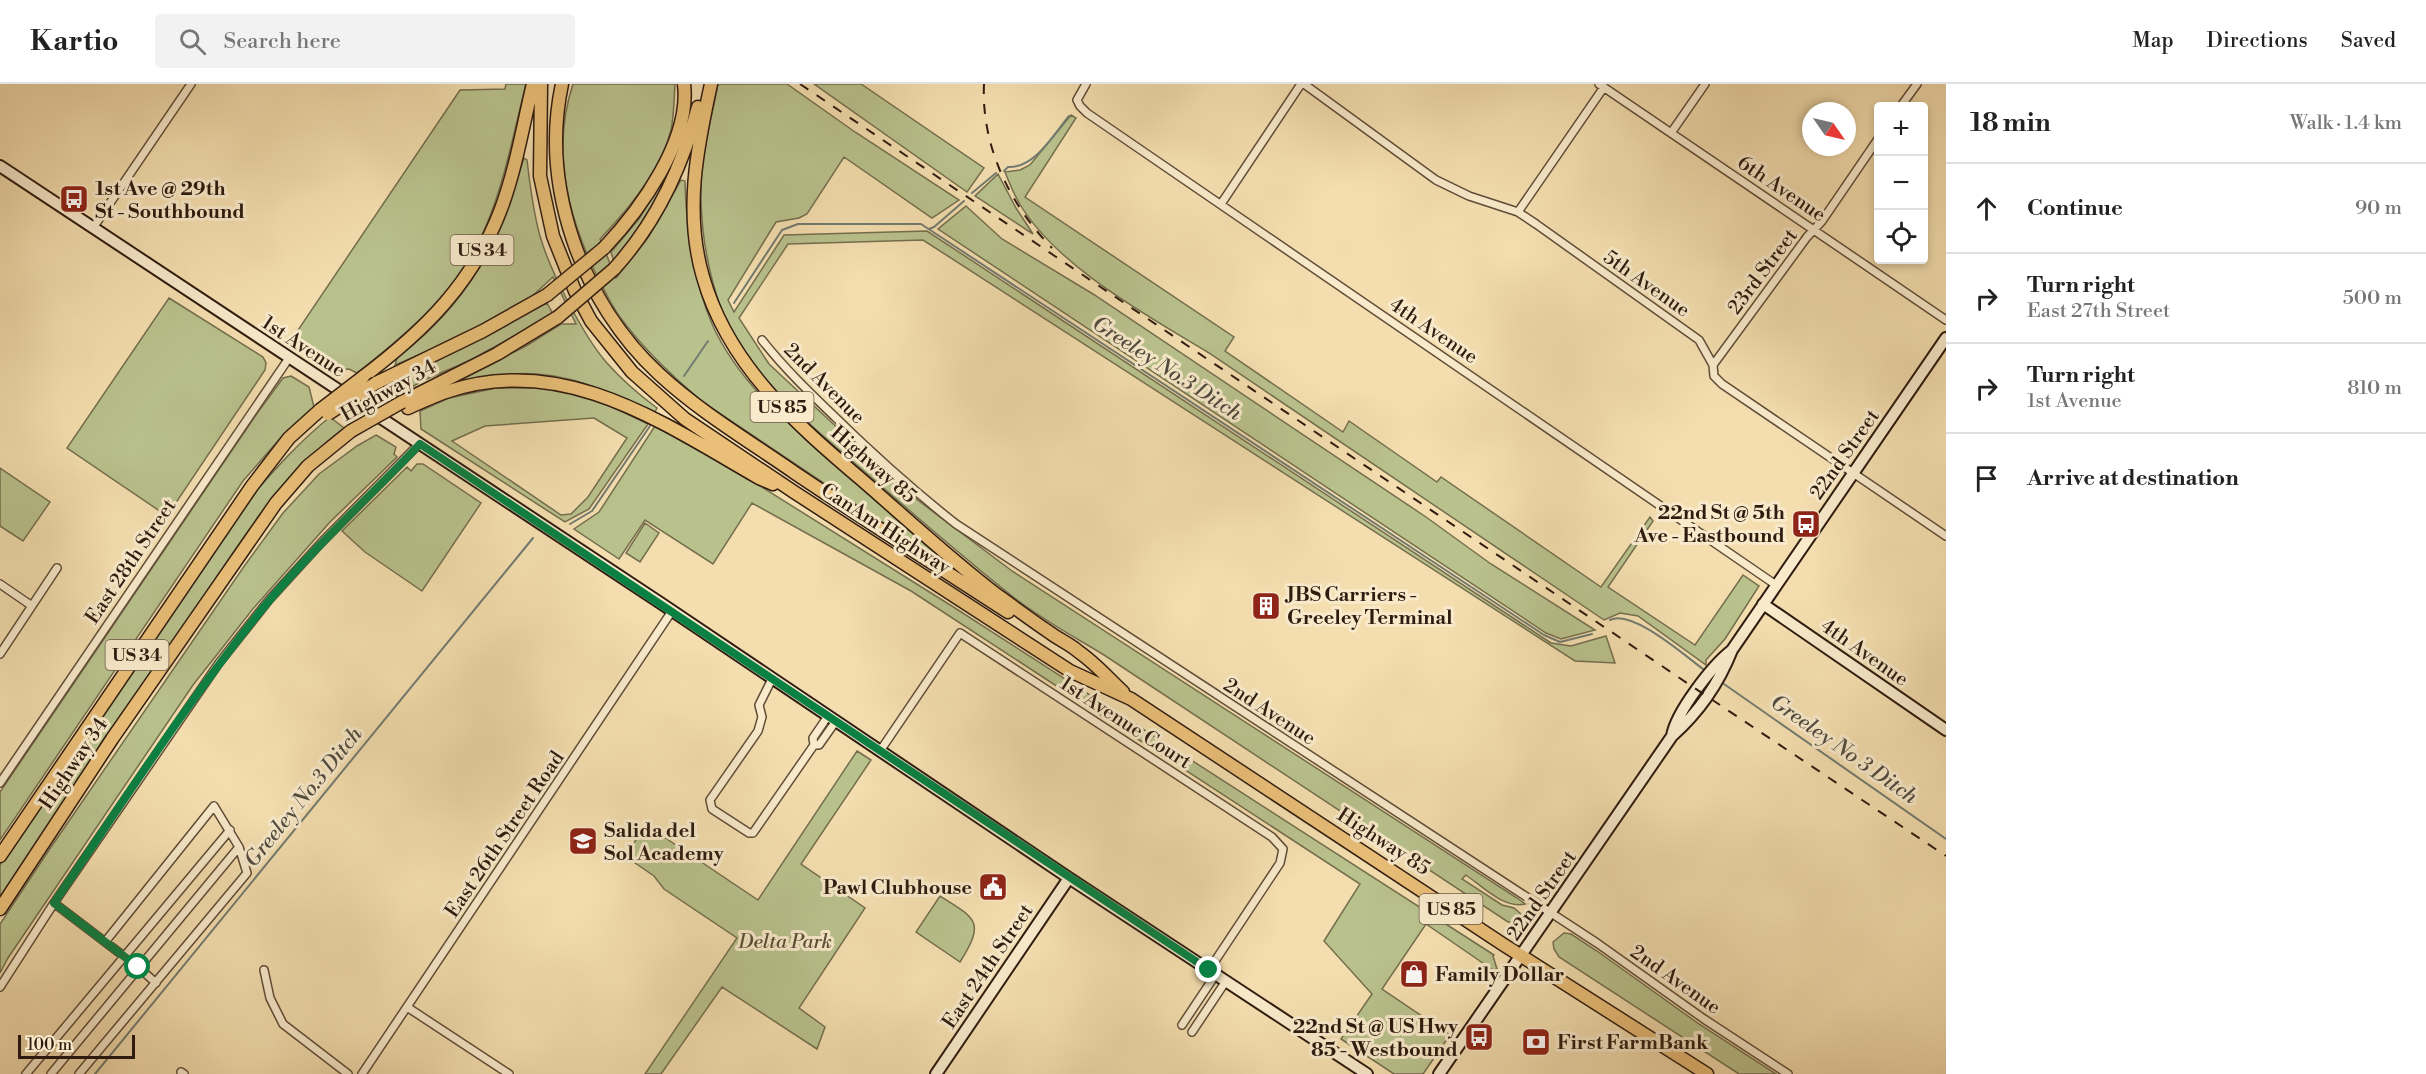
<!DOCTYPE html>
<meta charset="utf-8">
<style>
:root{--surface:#fff;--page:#f2f2f2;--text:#222;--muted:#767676;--line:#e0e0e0}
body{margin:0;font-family:"Libre Bodoni",serif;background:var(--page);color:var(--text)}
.controls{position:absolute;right:18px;top:18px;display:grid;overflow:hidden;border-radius:6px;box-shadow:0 3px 9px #0003}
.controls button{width:54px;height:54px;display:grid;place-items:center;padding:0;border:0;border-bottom:2px solid var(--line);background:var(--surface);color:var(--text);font:30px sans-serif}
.compass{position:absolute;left:1802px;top:18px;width:54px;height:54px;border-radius:50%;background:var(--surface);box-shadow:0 3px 9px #0003;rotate:124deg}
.scale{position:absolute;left:18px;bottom:15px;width:117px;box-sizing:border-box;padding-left:6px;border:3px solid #2f1b0f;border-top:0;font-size:16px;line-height:21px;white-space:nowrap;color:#2f1b0f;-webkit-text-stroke:4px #f8eacb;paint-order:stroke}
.stop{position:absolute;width:18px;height:18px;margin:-14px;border:4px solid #0b8043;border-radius:50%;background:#fff}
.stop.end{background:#0b8043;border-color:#fff;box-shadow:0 2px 6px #0008}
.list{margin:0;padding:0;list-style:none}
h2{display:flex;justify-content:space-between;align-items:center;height:78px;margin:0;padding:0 24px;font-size:26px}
h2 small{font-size:20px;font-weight:400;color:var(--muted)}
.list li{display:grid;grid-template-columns:39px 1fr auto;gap:18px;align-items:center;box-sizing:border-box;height:90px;padding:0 24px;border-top:2px solid var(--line)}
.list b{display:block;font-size:22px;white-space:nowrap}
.list p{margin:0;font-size:20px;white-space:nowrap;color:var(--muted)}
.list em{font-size:20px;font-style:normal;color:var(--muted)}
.icon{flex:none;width:33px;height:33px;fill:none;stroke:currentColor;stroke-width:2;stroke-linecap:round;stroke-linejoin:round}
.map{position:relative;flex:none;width:1946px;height:990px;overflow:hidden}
header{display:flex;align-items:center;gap:36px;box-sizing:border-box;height:84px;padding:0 30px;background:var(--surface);border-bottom:2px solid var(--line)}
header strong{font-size:28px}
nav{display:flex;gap:33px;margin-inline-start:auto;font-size:21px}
.search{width:420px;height:54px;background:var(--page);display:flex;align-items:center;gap:15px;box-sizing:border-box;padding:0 21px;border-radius:6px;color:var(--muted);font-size:22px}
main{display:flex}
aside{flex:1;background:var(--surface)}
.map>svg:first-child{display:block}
</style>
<header>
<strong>Kartio</strong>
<div class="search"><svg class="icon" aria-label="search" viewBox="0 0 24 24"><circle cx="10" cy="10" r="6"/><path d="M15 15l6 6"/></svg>Search here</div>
<nav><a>Map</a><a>Directions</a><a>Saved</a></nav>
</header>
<main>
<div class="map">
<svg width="1946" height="990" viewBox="0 0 1946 990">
<rect width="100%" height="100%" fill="#f4deaf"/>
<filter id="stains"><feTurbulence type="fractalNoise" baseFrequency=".00333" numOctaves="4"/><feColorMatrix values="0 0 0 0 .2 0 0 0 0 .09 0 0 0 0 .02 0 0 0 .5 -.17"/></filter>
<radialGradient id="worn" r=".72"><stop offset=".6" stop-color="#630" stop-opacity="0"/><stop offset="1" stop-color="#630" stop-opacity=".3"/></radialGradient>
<path fill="#b9c28d" stroke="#746e4e" stroke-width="1.5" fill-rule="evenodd" d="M506 0H526C514 47 505 97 486 142 461 205 409 248 357 289L349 285 337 286 292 255 460 6 505 5Z
M573 0H675C674 15 674 32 671 46 661 87 628 126 600 155L616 194 649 152 681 96 685 97C686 146 693 195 712 240 739 301 796 347 845 389 879 419 914 449 948 479L946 481 703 318C673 293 643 265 620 233 611 221 605 207 598 194 568 134 551 66 573 0Z
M718 0H787L855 48 959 116 932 134 844 73 807 130 799 134 776 138 728 216 734 228 784 151 927 147 1551 559 1571 562 1606 552 1615 579 1575 577 923 156 788 160 739 234 769 280 903 405 1012 487 1517 814 1525 820C1504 825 1482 802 1466 791L1462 795 1502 821 1514 824 1522 831 1515 834 1513 838H1508L1104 571C1073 552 1041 535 1012 512 965 475 919 435 873 395 816 346 750 296 721 224 709 191 702 152 701 117 699 78 711 38 718 0Z
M814 0H861L984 84 967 108Z
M1071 31 1076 34 1025 113 1234 253 1225 267 1343 348 1349 337 1437 398 1441 393 1601 503 1650 433 1653 437 1608 503 1695 561 1743 491 1759 502 1725 555 1706 576V581L1638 532 1620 529 1604 536 1209 269C1148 232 1054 181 1018 117 1013 108 1009 98 1005 88L1020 86 1030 81Z
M683 52 686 54 644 141 614 178 611 168 639 135 654 111Z
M524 74 527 76C530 102 533 127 540 152 550 187 583 251 606 278 621 295 638 310 657 324L655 328C611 308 563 286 512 290 489 292 466 299 444 304L526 262 561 240H576L553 193 527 217 449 258 395 281 397 274C441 240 472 203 496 153 508 128 515 100 524 74Z
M998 90 1016 124 1033 150 975 112Z
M966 122 1002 155 1093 210 1426 433 1491 480 1595 546 1561 555 1546 549 938 145Z
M169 214 263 273 266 279 265 286 167 432 67 364Z
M547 219 553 230 471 276 422 297 397 312 384 303Z
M291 292 309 303 314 323 283 351 243 397 0 756V708L258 328 283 294Z
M496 304H548L598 316 648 340 589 425 565 438 421 345 420 327 449 314ZM594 334 627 354 588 413 571 430 561 431 452 357 485 342Z
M330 333 344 344C275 395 230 474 183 544 121 634 60 724 0 815V781L250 414C275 385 300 357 330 333Z
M655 342 741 390 955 524 1494 871 1493 872 1497 885 1493 886 1426 840 1382 905 1450 951 1423 990H1394L1341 955 1372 910 1324 857 1360 800 911 507 752 419 713 480 645 436 619 475 574 445 599 428Z
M376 351 396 363 394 370 397 373 330 438 252 526 193 601 8 874 0 889V840L49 766 245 481 283 429 319 390 357 362Z
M417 380H423L481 419 422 507 365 468 342 447 407 383 411 387Z
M0 384 50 418 23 457 0 442Z
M645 439 659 449 640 478 626 469Z
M857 667 871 676 801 780 865 824 799 924 825 943 817 965 722 903 661 990H645L737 854 664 805 654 792 625 772 646 741 758 816Z
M940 812C977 835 985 838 960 878L916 848Z
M1564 849 1571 850 1597 867 1699 940 1776 990H1739L1559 873 1554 865 1553 858Z"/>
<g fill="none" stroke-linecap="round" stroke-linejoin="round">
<path stroke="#727b71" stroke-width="2" d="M1004 87 1008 83C1035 84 1053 51 1069 32
M972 109 996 89
M929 145 934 143 964 117
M734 219 782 146 798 140H921L1544 551 1560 558 1592 550
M684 292 708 257
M570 440 592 427 650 342
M1610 536C1632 525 1684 571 1703 585
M1724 600 1946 755
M95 990 533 454"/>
<g stroke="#604c37" stroke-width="10">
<path id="street" d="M1086 0 1077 16 1080 22 1087 29 1776 501
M1304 0 1436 96 1469 112 1518 128 1536 140 1699 256 1713 281 1714 292 1722 300 1946 452
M1599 0 1946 236
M1901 22 1917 0
M1671 49 1705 0
M1221 120 1301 0
M1518 128 1604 3
M93 144 191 0
M762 256C784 284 809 308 835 333 874 371 914 407 956 440L1597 859 1704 935 1788 990
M1713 281 1807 153 1822 137 1878 55
M0 500 32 522
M0 570 57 484
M772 595 759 621 762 633 758 647 710 716 712 725 749 749H753L814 661
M828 632 813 654 814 661H819L836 637
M880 667 960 549 1272 753 1283 765 1280 779 1209 886
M0 699 289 274
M54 819 138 883 156 899
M264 886 270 914 283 940 348 990
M0 903 54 819 219 579 269 516 321 459 419 360
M407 923 509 990
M1182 941 1216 890
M1192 948 1226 897
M181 988 184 990
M26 990 230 746
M51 990 239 763
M79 990 247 789 239 763 214 722 105 858
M362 990 672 527"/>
</g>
<g stroke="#2f1b0f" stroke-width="14">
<path id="secondary" d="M0 82 662 520 1069 794 1367 990
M1763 520 1946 646
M1672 652C1676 628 1712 582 1731 567
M936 990 1069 794
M1439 990 1672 652C1698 629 1719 599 1732 566L1946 254"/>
</g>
<g stroke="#2f1b0f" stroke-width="15">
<path id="highway" d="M541 0 540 92 553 152 575 207 591 237 632 288 685 335 794 408 1070 587 1131 615 1504 861 1707 990
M562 0C540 103 582 219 659 290 700 328 749 357 795 389 865 436 937 482 1008 528
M711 0C697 64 684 128 703 193 728 281 795 339 862 396 907 435 950 475 997 511 1014 523 1031 536 1049 548 1058 555 1070 560 1079 568 1095 579 1108 594 1123 608
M604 164C640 126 691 56 684 0
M614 185C657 138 682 84 698 23
M363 293C425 246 473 199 501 125 516 85 523 41 533 0
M376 299 483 247 547 211
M402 318 497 270 558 233
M408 324C421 318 434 312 446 308 563 268 663 339 759 394L773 400
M0 772 252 402 289 354 320 326
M0 825 112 655 276 419 308 382 351 347"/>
</g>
<use href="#street" stroke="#f8eacb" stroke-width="7"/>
<use href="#secondary" stroke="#f8eacb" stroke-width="10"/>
<use href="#highway" stroke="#eabf78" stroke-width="12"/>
<path stroke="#2f1b0f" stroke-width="2" stroke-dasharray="10 10" stroke-linecap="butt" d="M800 0 1690 601 1946 772
M984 0C981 62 1010 121 1052 164"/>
<g stroke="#2f1b0f" stroke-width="15" stroke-linecap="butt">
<path id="highway-bridge" d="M547 211 604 164
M558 233 614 185
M320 326 363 293
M328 330 376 299
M351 347 402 318"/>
</g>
<use href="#highway-bridge" stroke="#eabf78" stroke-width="12"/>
</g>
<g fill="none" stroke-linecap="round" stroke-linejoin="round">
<path stroke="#0b8043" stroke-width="8" d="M138 883 54 819C123 718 190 613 268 518 315 462 370 413 420 360L1209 886"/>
</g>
<defs>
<g id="bus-square" transform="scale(1.5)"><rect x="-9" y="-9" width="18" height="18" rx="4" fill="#8f2418" stroke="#f8eacb"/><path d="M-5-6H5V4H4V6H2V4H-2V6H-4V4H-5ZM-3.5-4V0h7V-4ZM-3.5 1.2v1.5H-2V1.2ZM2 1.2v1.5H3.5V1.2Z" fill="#fff"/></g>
<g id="building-square" transform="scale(1.5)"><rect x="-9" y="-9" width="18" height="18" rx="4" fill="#8f2418" stroke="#f8eacb"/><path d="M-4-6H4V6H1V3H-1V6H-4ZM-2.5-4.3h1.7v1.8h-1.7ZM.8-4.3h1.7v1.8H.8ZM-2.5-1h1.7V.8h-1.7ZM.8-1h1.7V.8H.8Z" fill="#fff"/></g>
<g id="school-square" transform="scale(1.5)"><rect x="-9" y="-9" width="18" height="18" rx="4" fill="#8f2418" stroke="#f8eacb"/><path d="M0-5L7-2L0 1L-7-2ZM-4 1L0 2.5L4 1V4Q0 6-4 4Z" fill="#fff"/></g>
<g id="civic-square" transform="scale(1.5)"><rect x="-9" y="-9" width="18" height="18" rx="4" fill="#8f2418" stroke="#f8eacb"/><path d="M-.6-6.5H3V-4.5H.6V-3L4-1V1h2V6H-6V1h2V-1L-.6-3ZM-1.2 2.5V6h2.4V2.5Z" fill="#fff"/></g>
<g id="shop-square" transform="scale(1.5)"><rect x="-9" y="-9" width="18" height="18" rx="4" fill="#8f2418" stroke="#f8eacb"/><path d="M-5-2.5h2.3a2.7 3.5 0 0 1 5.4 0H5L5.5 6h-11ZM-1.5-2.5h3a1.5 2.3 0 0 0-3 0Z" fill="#fff"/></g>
<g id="bank-square" transform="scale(1.5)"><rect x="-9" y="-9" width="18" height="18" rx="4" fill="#8f2418" stroke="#f8eacb"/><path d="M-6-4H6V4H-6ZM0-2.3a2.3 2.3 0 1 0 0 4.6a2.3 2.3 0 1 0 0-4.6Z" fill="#fff"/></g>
</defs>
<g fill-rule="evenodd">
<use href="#bus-square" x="74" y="115"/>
<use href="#bus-square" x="1806" y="440"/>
<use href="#building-square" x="1266" y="522"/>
<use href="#school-square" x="583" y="757"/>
<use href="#civic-square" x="993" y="803"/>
<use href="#shop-square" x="1414" y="890"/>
<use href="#bus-square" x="1479" y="953"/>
<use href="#bank-square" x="1536" y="958"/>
</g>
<g text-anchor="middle" stroke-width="6" stroke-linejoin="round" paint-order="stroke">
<g fill="#f8eacb" stroke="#6b5947" stroke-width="1.5">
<rect x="450.5" y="151" width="63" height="30" rx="4.5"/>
<rect x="750.5" y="308" width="63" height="30" rx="4.5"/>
<rect x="105.5" y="556" width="63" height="30" rx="4.5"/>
<rect x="1419.5" y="810" width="63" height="30" rx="4.5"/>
</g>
<g font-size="18" font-weight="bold" fill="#2f1b0f">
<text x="482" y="172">US 34</text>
<text x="782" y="329">US 85</text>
<text x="137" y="577">US 34</text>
<text x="1451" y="831">US 85</text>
</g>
<g font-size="20" font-weight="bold" fill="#2f1b0f" stroke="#f8eacb" text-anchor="start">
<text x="95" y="111">1st Ave @ 29th<tspan x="95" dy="23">St - Southbound</tspan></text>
<text x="1785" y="435" text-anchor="end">22nd St @ 5th<tspan x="1785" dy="23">Ave - Eastbound</tspan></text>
<text x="1287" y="517">JBS Carriers -<tspan x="1287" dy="23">Greeley Terminal</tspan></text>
<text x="604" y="753">Salida del<tspan x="604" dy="23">Sol Academy</tspan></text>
<text x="972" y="810" text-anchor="end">Pawl Clubhouse</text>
<text x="1435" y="897">Family Dollar</text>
<text x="1458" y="949" text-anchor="end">22nd St @ US Hwy<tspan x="1458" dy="23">85 - Westbound</tspan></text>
<text x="1557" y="965">First FarmBank</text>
</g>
<g font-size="20" fill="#2f1b0f" stroke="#f8eacb">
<text transform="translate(1782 104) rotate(34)" y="7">6th Avenue</text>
<text transform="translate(1762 187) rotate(-53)" y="7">23rd Street</text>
<text transform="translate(1647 199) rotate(35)" y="7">5th Avenue</text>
<text transform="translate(1434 246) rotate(34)" y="7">4th Avenue</text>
<text transform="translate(304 262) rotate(33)" y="7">1st Avenue</text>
<text transform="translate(825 299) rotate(45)" y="7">2nd Avenue</text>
<text transform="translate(388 306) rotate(-29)" y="7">Highway 34</text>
<text transform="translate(1844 370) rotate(-55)" y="7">22nd Street</text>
<text transform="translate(874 380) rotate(41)" y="7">Highway 85</text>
<text transform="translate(886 444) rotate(33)" y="7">CanAm Highway</text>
<text transform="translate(130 477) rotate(-56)" y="7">East 28th Street</text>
<text transform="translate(1865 568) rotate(35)" y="7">4th Avenue</text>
<text transform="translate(1270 627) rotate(33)" y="7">2nd Avenue</text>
<text transform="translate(1126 638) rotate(33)" y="7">1st Avenue Court</text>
<text transform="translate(73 679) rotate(-56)" y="7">Highway 34</text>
<text transform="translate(504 750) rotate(-56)" y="7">East 26th Street Road</text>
<text transform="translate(1384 757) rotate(33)" y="7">Highway 85</text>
<text transform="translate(1541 811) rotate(-55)" y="7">22nd Street</text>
<text transform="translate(987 882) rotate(-56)" y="7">East 24th Street</text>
<text transform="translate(1676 895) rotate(35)" y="7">2nd Avenue</text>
</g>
<g font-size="20" font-style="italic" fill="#584d35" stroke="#f8eacb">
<text x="785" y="864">Delta Park</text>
</g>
<g font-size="21" font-style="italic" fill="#504b40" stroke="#f8eacb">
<text transform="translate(1167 284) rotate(33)" y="7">Greeley No.3 Ditch</text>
<text transform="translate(1844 665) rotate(35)" y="7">Greeley No 3 Ditch</text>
<text transform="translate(303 713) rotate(-51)" y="7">Greeley No.3 Ditch</text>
</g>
</g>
<rect width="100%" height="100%" filter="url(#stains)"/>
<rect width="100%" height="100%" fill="url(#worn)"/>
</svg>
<div class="controls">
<button>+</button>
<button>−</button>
<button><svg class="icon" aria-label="locate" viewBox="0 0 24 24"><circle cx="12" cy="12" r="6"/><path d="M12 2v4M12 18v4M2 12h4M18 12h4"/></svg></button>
</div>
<svg class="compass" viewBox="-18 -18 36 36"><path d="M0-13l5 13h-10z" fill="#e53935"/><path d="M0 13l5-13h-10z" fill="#767676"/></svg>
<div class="scale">100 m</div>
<div class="stop" style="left:138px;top:883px"></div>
<div class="stop end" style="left:1209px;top:886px"></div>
</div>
<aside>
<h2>18 min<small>Walk · 1.4 km</small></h2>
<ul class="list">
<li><svg class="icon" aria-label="ahead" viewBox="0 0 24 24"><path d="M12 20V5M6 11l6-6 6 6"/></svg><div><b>Continue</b></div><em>90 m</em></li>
<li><svg class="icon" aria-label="right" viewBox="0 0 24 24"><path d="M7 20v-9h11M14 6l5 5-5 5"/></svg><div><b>Turn right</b><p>East 27th Street</p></div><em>500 m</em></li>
<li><svg class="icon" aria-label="right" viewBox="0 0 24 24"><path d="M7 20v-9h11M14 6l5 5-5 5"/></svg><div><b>Turn right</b><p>1st Avenue</p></div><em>810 m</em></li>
<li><svg class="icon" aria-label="arrive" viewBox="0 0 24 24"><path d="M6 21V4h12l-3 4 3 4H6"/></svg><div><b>Arrive at destination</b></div></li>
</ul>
</aside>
</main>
